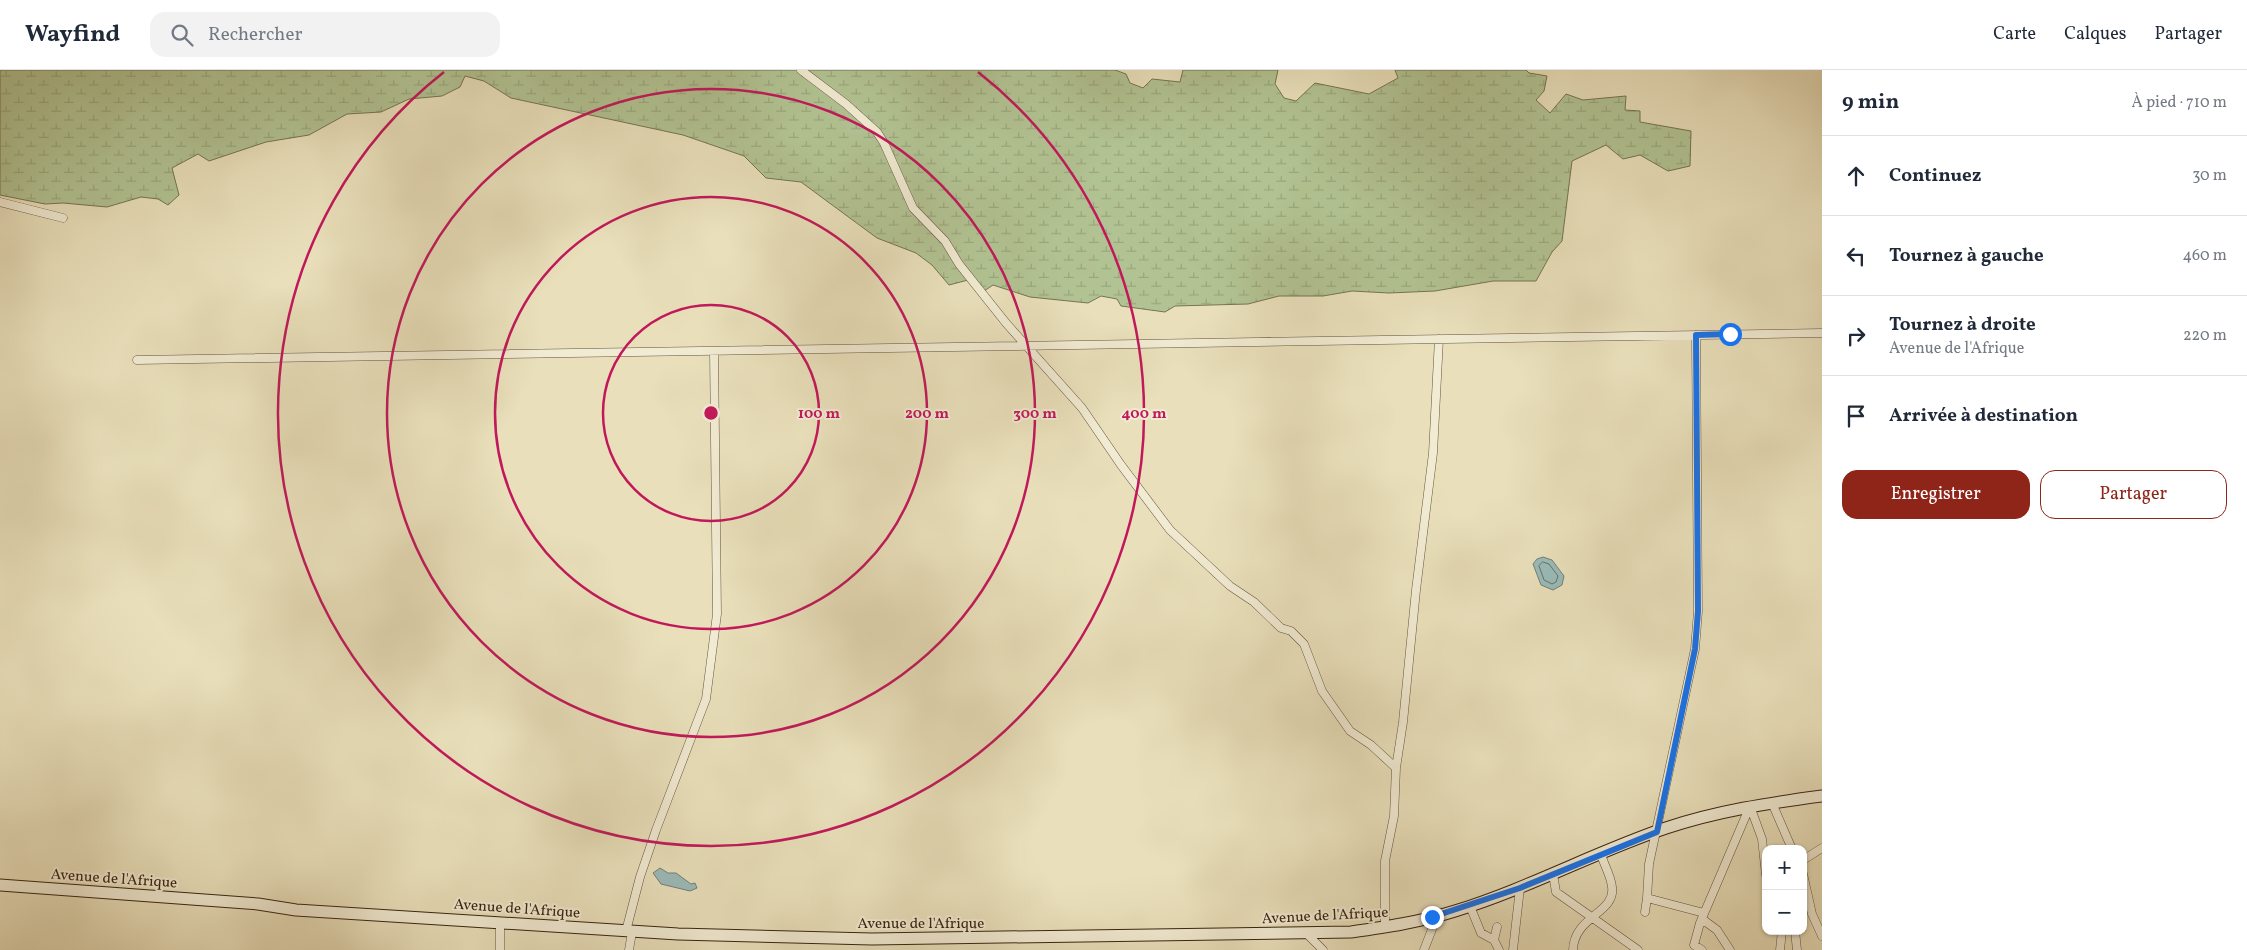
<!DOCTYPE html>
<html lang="fr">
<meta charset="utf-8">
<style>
:root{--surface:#fff;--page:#f2f2f3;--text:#1f2937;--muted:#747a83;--line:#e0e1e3;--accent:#8f2418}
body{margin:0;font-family:Vollkorn,serif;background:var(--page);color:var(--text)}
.controls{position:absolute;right:15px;bottom:15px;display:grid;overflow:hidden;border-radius:10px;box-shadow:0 1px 4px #0004}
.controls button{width:45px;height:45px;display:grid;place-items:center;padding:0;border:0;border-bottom:1px solid var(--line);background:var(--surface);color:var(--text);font:25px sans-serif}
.stop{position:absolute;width:15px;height:15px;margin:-11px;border:4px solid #1a73e8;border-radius:50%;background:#fff}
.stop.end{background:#1a73e8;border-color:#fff;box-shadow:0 1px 5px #0008}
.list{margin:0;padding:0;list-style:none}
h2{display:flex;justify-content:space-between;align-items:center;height:65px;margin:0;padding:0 20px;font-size:21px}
h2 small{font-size:16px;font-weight:400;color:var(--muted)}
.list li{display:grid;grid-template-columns:32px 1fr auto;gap:15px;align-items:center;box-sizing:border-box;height:80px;padding:0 20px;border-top:1px solid var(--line)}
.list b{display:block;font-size:19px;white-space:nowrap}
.list p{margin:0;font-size:16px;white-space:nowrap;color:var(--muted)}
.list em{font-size:16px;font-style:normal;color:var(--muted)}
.actions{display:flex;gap:10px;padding:15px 20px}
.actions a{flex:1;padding:11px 0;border:1px solid var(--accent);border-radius:15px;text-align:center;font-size:18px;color:var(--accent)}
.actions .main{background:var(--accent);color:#fff}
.icon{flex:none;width:28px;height:28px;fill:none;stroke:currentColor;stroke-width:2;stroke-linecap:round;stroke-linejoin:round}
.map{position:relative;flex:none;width:1822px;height:880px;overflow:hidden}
header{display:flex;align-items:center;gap:30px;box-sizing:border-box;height:70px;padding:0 25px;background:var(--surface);border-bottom:1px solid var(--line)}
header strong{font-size:24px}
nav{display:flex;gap:28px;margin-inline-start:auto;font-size:18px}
.search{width:350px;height:45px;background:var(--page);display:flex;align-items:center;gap:12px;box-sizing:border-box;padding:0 18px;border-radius:15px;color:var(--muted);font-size:19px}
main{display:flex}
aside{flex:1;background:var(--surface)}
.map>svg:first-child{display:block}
</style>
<header>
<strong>Wayfind</strong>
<div class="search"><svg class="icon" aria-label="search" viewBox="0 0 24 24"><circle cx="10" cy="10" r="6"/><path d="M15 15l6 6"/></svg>Rechercher</div>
<nav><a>Carte</a><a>Calques</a><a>Partager</a></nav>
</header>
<main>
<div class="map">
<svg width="1822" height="880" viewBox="0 0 1822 880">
<defs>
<pattern id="wetland-marsh" width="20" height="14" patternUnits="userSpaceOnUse" patternTransform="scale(1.25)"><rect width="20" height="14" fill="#b2c393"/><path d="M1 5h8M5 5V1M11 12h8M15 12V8" fill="none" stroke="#9aa77e"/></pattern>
</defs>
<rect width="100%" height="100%" fill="#e9e0bb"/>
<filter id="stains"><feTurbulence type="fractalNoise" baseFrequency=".004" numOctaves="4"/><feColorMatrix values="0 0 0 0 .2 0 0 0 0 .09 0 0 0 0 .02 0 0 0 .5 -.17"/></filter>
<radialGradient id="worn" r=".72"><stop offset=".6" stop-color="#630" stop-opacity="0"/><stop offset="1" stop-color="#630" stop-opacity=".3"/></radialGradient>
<path fill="url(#wetland-marsh)" stroke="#767452" d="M0 0H1115L1126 4 1130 13 1143 18 1152 9 1180 12 1183 0H1278L1275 14 1284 28 1296 31 1315 13 1369 24 1398 8 1395 0H1526L1529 3 1547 6 1544 21 1536 30 1550 43 1566 24 1583 30 1626 26 1625 40 1640 41V52L1691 61 1690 96 1668 101 1640 85 1623 89 1606 75 1572 91 1562 171 1552 182 1536 211H1493L1435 221 1389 223 1352 221 1323 226H1279L1248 234 1175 236 1165 242 1121 236 1117 229 1101 226 1088 233 1030 227 993 215 981 223 968 210 949 215 932 195 916 183 877 168 801 112 766 108 744 86 683 65 511 28 484 11 465 6 460 17 442 26 409 29 381 42 347 44 309 65 266 72 209 91 198 84 172 98 179 125 168 135 158 129 141 127 107 137 63 133 45 134 0 125Z"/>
<path fill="#9abbb9" stroke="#747f76" d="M1543 487 1552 490 1564 506 1562 515 1553 520 1541 515 1533 494 1537 489Z
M660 798 668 803H676L691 814 695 813 697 818 690 821 661 814 653 803Z"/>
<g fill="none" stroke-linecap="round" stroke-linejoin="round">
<path stroke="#6a7065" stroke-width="1" d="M1543 492 1549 494 1558 506 1556 512 1552 514 1544 510 1539 496Z"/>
<g stroke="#66533c" stroke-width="9">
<path id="minor" d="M801 0 846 34 877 62 884 73 913 138 945 171 959 194 1006 253 1082 338 1121 395 1170 460 1230 516 1254 532 1281 558 1291 561 1304 574 1322 621 1350 661 1371 675 1396 698
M0 132 63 148
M1696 265 1698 541 1695 579 1649 794 1647 828 1704 843
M137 290 1822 263
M1772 733 1792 779
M1750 736 1762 769 1766 805
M1803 790 1822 778
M1553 804 1556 822 1638 880
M1803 804 1812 844 1822 866
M1470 836 1481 863 1494 870 1499 880
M1645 842 1647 828
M1702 849 1717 860 1730 880
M1385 858V791L1394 746 1396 698 1403 652 1416 520 1433 383 1439 269
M626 861 640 807 656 760 706 629 717 544 714 281
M1795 861 1797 880
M1307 864 1323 880
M1494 870 1497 857
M500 880V852
M629 880 632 862
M1424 880 1434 854 1432 847
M1513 880 1520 818
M1573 880C1574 846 1616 843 1612 817 1611 806 1604 795 1601 784
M1702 880 1694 875 1700 853 1750 736
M1780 880 1782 861"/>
</g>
<g stroke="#3a2411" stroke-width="13">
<path id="secondary" d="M0 815 258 834 296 840 678 864 872 869 1351 862C1386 857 1420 852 1455 841 1527 819 1595 782 1666 758 1717 741 1769 733 1822 726"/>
</g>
<use href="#minor" stroke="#f1ebd3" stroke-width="8"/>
<use href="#secondary" stroke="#f1ebd3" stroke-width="11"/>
</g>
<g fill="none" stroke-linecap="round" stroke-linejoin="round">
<path stroke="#1a73e8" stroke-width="6" d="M1432 847 1520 818 1657 762 1695 579 1698 541 1696 265 1730 264"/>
</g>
<g fill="none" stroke="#c2185b" stroke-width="2.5">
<circle cx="711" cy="343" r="108"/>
<circle cx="711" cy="343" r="216"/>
<circle cx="711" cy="343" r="324"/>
<path d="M978 2A433 433 0 1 1 444 2"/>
</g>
<g text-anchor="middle" stroke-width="4" stroke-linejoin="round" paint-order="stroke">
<g font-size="15" fill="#3a2411" stroke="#f1ebd3">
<text transform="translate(114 808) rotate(4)" y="5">Avenue de l'Afrique</text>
<text transform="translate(517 838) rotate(4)" y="5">Avenue de l'Afrique</text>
<text transform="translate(1325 845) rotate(-3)" y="5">Avenue de l'Afrique</text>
<text x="921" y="858">Avenue de l'Afrique</text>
</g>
</g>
<circle cx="711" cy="343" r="8" fill="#c2185b" stroke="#f1ebd3" stroke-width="2.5"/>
<g font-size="15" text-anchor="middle" font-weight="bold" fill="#c2185b" stroke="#f1ebd3" stroke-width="4" stroke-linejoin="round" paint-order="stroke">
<text x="819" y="348">100 m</text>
<text x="927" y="348">200 m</text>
<text x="1035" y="348">300 m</text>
<text x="1144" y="348">400 m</text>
</g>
<rect width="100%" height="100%" filter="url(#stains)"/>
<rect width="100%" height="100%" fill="url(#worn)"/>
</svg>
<div class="controls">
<button>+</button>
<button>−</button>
</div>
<div class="stop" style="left:1730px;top:264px"></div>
<div class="stop end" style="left:1432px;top:847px"></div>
</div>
<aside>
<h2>9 min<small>À pied · 710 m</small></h2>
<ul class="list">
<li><svg class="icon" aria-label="ahead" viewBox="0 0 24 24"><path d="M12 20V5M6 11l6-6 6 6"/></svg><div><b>Continuez</b></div><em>30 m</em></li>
<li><svg class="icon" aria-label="left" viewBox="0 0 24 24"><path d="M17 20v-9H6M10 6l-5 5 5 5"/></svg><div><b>Tournez à gauche</b></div><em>460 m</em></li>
<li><svg class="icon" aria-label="right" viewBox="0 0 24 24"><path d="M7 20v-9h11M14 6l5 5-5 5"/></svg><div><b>Tournez à droite</b><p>Avenue de l'Afrique</p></div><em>220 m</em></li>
<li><svg class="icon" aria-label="arrive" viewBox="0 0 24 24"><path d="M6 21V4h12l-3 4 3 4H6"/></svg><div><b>Arrivée à destination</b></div></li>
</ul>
<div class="actions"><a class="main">Enregistrer</a><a>Partager</a></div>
</aside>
</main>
